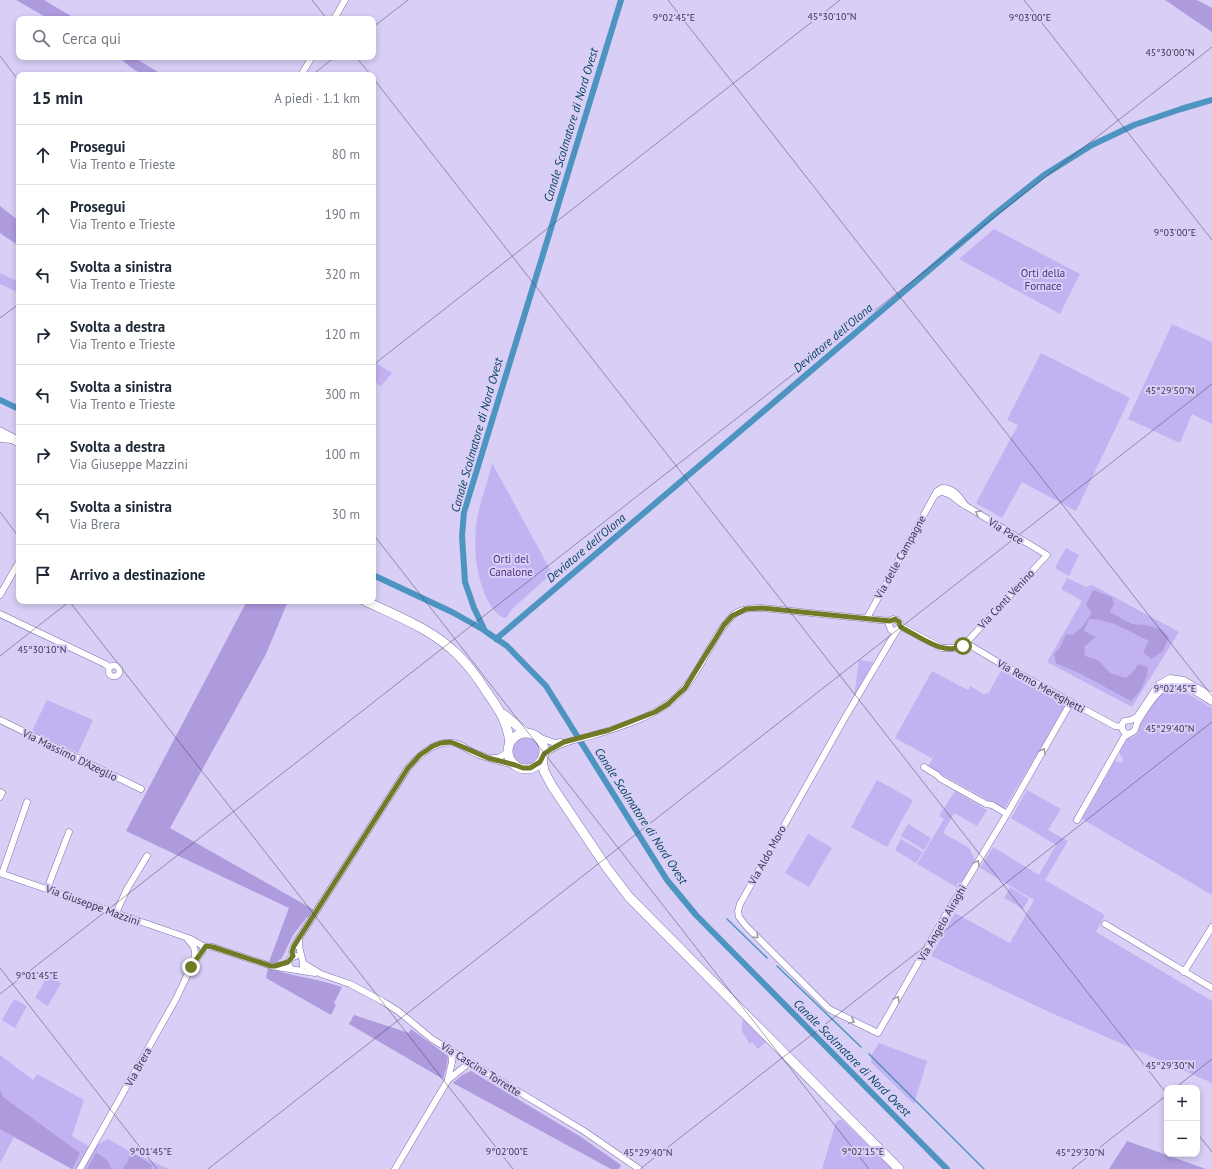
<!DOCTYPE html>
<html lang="it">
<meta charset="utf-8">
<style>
:root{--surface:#fff;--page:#f2f2f3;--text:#1f2937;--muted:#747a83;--line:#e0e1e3}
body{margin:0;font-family:"PT Sans",sans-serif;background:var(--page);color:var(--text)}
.controls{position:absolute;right:12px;bottom:12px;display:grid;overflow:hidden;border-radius:8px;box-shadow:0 2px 6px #0003}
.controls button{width:36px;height:36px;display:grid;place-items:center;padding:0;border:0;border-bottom:1px solid var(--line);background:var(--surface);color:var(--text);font:20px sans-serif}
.stop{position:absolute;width:12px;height:12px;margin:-9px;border:3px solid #707b27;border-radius:50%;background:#fff}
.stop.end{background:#707b27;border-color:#fff;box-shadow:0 1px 4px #0008}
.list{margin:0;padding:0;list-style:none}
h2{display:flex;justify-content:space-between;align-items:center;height:52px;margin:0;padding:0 16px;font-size:17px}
h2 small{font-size:13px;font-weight:400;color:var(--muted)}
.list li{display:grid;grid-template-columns:26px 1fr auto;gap:12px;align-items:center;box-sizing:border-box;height:60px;padding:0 16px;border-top:1px solid var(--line)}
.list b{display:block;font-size:15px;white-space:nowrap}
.list p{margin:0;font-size:13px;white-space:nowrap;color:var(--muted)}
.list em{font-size:13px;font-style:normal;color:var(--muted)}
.icon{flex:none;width:22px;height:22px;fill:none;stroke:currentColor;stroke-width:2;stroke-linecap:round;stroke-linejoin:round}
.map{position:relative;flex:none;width:1212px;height:1169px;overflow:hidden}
.search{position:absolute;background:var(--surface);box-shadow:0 2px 6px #0003;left:16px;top:16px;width:360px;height:44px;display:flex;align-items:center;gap:10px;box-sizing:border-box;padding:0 14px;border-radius:8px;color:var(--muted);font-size:15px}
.panel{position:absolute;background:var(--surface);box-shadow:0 2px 6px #0003;left:16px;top:72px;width:360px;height:532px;border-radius:8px}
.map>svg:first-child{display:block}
</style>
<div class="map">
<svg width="1212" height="1169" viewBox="0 0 1212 1169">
<rect width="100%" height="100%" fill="#d8cef6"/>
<path fill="#c3b2f1" d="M994 229 1080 274 1060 314 959 259Z
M0 273 19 282V293L0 284Z
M1172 324 1212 342V424L1192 414 1180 443 1128 419Z
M1041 353 1130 398 1076 511 1022 482 1002 518 976 503 1018 425 1007 420Z
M373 361 392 373 381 386 373 381Z
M492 463 552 573 512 609 506 618C489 615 479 581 477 566 475 557 475 536 476 526 478 505 488 484 492 463Z
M1066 548 1079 555 1069 576 1055 568Z
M1067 578 1086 587 1092 585 1179 632 1132 707 1047 662 1082 601 1061 589Z
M859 660 873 662 854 697Z
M1002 669 1065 702 1066 706 1004 809 928 767 937 750 932 758 895 738 932 671 968 690 970 686 985 695 986 693 988 694Z
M1175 688 1180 689 1212 708V895L1082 819 1115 761 1122 763 1123 759 1120 755V751L1128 738H1132L1138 734V726L1160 694 1165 690Z
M47 700 93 720 78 753 32 731Z
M513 751a13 13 0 1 1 26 0a13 13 0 1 1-26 0Z
M877 780 913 800 887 847 851 827Z
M1027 790 1061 809 1048 830 1068 841 1045 880 1105 915 1096 932 1212 1001V1083L1049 1012 931 956 955 913 1010 943 1034 900 980 868 993 847 1039 875 1056 845 1011 818Z
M955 791 987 810 977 826 954 813 943 833 969 848 975 860 958 888 917 864 944 819 939 816Z
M908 824 931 838 924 850 901 836Z
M808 834 832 848 809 887 785 873Z
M901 839 923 852 916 863 895 850Z
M1010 887 1029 899 1023 909 1004 898Z
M48 975 61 983 48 1006 35 998Z
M14 999 27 1006 15 1028 2 1020Z
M744 1018 766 1042 758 1049 752 1042 750 1044C743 1033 739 1030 744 1018Z
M879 1043 927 1061 914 1104 871 1062 872 1054Z
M0 1055 33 1080 37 1074 84 1100 72 1136 92 1148 108 1139 131 1152 169 1169H72L14 1137 0 1163Z
M839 1120H842L892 1169H822L836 1122Z"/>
<path fill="#ad9bdd" d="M16 0H44L76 19H49Z
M1165 0H1197L1212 8V32Z
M119 57H133L163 75C140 75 136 73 119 57Z
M0 206 19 221V246L0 233Z
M1093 590 1112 597 1114 604 1110 612 1132 624 1145 625 1161 629 1169 637 1163 651 1151 659 1143 652 1149 641C1131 632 1110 619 1089 619L1084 631 1096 637 1084 647 1085 656 1098 660 1110 673 1126 678 1134 671 1138 664 1148 667C1148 679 1140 693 1131 701L1081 674 1056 663 1054 654 1060 647 1066 634 1073 635 1082 627 1092 613 1086 605Z
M247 601H288L266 654 170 828 316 911 311 918 307 917 293 935 282 958 278 961 279 964 269 962 289 908 126 831Z
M268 968C292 976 318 979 342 987L334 1003 336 1005 331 1015 266 978Z
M354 1015 409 1033 411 1029 448 1056 447 1065 443 1079 349 1024Z
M471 1071 581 1137 621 1165 619 1169H611L453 1083 462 1075Z
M0 1089 3 1097 80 1153 72 1169 0 1129Z
M1127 1141 1206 1169H1109Z
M131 1152 152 1165 151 1169H122L127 1163Z
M96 1153C104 1157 109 1160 111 1169H87Z"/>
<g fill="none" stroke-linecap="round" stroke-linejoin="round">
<path stroke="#4d95c0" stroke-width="1.5" d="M727 919 767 958
M777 966 861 1047
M869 1054 984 1169"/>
<path stroke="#4d95c0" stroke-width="6" d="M621 0 464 512 462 536 465 582 474 608 485 631 507 646 546 686 667 880 696 915 947 1169
M0 400 19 409
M373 575 452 612 484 630
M496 639 995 214 1044 175 1092 145 1134 125 1181 109 1212 100"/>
<g stroke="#8170ac" stroke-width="7">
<path id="street" d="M334 19 345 0
M301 75 312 57
M0 439 12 440
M0 595 19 562
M0 614 105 664 109 667
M867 618 937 491 942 488C955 488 959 497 966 506 956 501 951 492 940 492L934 496
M900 626 942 648H958L966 643 1047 555 966 506
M899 628 895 631 891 630 889 625 890 621 893 619 897 620 900 624 899 628
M897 630 843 721 740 904 738 911 739 917 746 926 829 1009 878 1033 945 916 1007 814 1071 702
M966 643 1003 665 1115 726 1122 727
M108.5 671a5.5 5.5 0 1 1 11 0a5.5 5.5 0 1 1-11 0Z
M1212 696 1184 680 1170 678 1159 684 1137 717 1131 720 1124 721C1121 725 1121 729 1125 733 1128 734 1131 734 1134 731 1136 729 1136 726 1137 723 1144 711 1161 681 1177 683 1187 685 1203 697 1212 702
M0 720 141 789
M538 737 555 743 561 742
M544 754C559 742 576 740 594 735 623 726 654 717 676 697 693 681 704 658 715 639 721 630 727 619 736 613 744 608 753 608 762 608L890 621
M493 758H498L509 752
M924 767 937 775 941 779 986 804 992 805 1007 814
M0 792 2 793 0 797
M1077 820 1124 737 1129 734
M0 873 191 939 203 946 213 947 271 966 315 973
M2 874 27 802
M47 889 69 832
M116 913 127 889 147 856
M1105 924 1212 988
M188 940C195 946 196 951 194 960
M299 940C298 951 304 959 303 966
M293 956 292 952 294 946 408 768C420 754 438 737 458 744 464 747 470 751 477 754 489 759 502 762 515 765
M303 963 321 974 350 984 382 1001 398 1011 432 1039 461 1057 584 1131 639 1169
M291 969C286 963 289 957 296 956
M1184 972 1212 927
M448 1079 452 1062 451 1051
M80 1169 176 999 191 967 203 950V946
M395 1169 448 1080 469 1063"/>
</g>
<g stroke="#8170ac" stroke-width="10">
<path id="secondary" d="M0 432 19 442
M365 601C397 616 432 629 458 655 469 666 478 678 486 691 499 709 507 721 510 743
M503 714 526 733
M508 751a18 18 0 1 1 36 0a18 18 0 1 1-36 0Z
M542 759 544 771 552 786 607 868 629 897 899 1169"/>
</g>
<use href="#street" stroke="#fff" stroke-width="6"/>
<use href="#secondary" stroke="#fff" stroke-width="9"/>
</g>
<defs><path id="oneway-chevron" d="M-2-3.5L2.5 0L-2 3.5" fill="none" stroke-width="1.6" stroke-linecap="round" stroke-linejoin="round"/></defs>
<g stroke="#9e9aa8">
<use href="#oneway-chevron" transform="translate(978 513) rotate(-149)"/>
<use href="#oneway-chevron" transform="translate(1043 751) rotate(-60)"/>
<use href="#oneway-chevron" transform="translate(977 863) rotate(-59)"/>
<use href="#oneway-chevron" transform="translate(756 936) rotate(45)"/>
<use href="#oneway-chevron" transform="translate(897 999) rotate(-60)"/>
<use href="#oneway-chevron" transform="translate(852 1021) rotate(25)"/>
</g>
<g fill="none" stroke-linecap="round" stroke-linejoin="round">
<path stroke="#707b27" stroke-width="5" d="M191 967 206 946 213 947 271 966H275L288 962 293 956 292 952 294 946 408 768 420 755 433 746 441 743 450 742 456 744 488 758 515 765 523 768H530L540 762 544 754 551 749 564 742 609 730 655 712 668 704 685 688 724 625 732 616 746 609 762 608 890 621 895 619 899 622 900 626 902 628C919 636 943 656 963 646"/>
</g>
<path fill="none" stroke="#3c3550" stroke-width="1" stroke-opacity="0.45" d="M312 0 327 19M668 0 1212 696M1024 0 1212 240M373 27 408 0M0 56 19 81M356 57 371 75M312 75 335 57M373 78 1167 1094M0 318 19 304M373 365 840 0M0 512 19 537M373 534 869 1169M69 601 513 1169M0 656 70 601M0 968 157 1169M0 994 1212 47M1175 1088 1212 1059M1197 1133 1212 1152M208 1169 1212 384M640 1169 1212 722M1072 1169 1167 1095"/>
<g text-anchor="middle" stroke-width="4" stroke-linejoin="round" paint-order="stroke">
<g font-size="11" fill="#4d317f" stroke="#d8cef6">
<text x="1043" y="277">Orti della<tspan x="1043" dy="13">Fornace</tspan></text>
<text x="511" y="563">Orti del<tspan x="511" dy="13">Canalone</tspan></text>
</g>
<g font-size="11" fill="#3c3550" stroke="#d8cef6">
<text transform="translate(1006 531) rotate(32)" y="4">Via Pace</text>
<text transform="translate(900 557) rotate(-61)" y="4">Via delle Campagne</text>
<text transform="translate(1006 599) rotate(-47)" y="4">Via Conti Venino</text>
<text transform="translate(1041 686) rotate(29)" y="4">Via Remo Mereghetti</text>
<text transform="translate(70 755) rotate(26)" y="4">Via Massimo D'Azeglio</text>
<text transform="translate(767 855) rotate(-61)" y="4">Via Aldo Moro</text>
<text transform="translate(93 905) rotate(20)" y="4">Via Giuseppe Mazzini</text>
<text transform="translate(942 923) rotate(-60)" y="4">Via Angelo Airaghi</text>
<text transform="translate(138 1067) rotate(-61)" y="4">Via Brera</text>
<text transform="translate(481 1069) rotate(32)" y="4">Via Cascina Torrette</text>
</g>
<g font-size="12" font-style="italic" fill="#003f5c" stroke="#d8cef6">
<text transform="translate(571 125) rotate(-73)" y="4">Canale Scolmatore di Nord Ovest</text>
<text transform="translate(833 338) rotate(-40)" y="4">Deviatore dell'Olona</text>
<text transform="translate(477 435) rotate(-74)" y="4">Canale Scolmatore di Nord Ovest</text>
<text transform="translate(586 548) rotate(-40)" y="4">Deviatore dell'Olona</text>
<text transform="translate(641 816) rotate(57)" y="4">Canale Scolmatore di Nord Ovest</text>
<text transform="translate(852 1058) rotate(45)" y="4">Canale Scolmatore di Nord Ovest</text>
</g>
</g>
<g font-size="10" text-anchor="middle" fill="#3c3550" stroke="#d8cef6" stroke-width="4" stroke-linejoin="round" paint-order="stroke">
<text x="832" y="20">45°30'10"N</text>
<text x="674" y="21">9°02'45"E</text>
<text x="1030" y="21">9°03'00"E</text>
<text x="1170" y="56">45°30'00"N</text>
<text x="1175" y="236">9°03'00"E</text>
<text x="1170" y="394">45°29'50"N</text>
<text x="42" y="653">45°30'10"N</text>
<text x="1175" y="692">9°02'45"E</text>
<text x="1170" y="732">45°29'40"N</text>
<text x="37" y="979">9°01'45"E</text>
<text x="1170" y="1069">45°29'30"N</text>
<text x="151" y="1155">9°01'45"E</text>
<text x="507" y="1155">9°02'00"E</text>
<text x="863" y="1155">9°02'15"E</text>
<text x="648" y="1156">45°29'40"N</text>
<text x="1080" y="1156">45°29'30"N</text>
</g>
</svg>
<div class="controls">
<button>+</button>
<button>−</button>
</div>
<div class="stop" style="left:963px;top:646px"></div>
<div class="stop end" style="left:191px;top:967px"></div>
<div class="search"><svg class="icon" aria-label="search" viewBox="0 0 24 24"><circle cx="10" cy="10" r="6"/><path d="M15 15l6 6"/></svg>Cerca qui</div>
<section class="panel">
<h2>15 min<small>A piedi · 1.1 km</small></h2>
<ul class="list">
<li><svg class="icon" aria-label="ahead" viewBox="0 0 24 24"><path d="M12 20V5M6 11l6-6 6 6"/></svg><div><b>Prosegui</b><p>Via Trento e Trieste</p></div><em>80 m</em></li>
<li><svg class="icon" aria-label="ahead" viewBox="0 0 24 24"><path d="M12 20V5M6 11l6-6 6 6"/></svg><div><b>Prosegui</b><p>Via Trento e Trieste</p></div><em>190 m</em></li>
<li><svg class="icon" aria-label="left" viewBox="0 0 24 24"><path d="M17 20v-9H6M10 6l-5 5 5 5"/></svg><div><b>Svolta a sinistra</b><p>Via Trento e Trieste</p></div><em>320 m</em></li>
<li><svg class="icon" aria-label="right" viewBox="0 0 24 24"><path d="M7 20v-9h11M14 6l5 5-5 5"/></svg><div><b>Svolta a destra</b><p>Via Trento e Trieste</p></div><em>120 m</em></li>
<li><svg class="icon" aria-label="left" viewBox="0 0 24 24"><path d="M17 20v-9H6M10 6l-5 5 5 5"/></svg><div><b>Svolta a sinistra</b><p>Via Trento e Trieste</p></div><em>300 m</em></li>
<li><svg class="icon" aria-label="right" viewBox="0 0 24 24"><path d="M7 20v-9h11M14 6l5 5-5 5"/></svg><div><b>Svolta a destra</b><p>Via Giuseppe Mazzini</p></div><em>100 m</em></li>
<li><svg class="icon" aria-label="left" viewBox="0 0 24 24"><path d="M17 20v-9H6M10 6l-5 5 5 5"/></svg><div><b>Svolta a sinistra</b><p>Via Brera</p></div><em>30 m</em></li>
<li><svg class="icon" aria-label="arrive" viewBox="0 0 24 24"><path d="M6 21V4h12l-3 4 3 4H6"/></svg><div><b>Arrivo a destinazione</b></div></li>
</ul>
</section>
</div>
